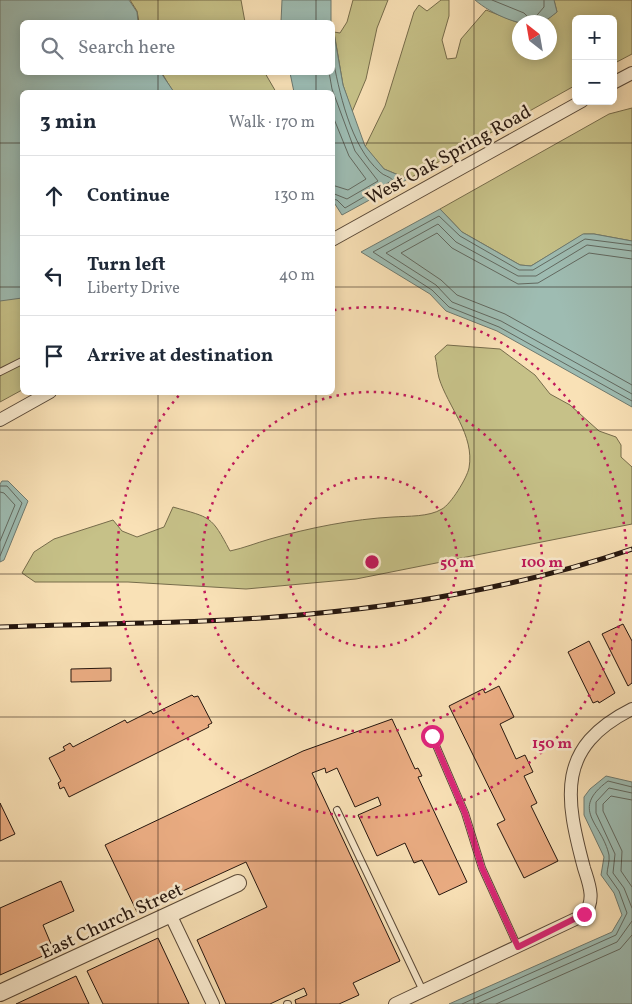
<!DOCTYPE html>
<meta charset="utf-8">
<style>
:root{--surface:#fff;--page:#f6f6f7;--text:#1f2937;--muted:#747a83;--line:#e0e1e3}
body{margin:0;font-family:Vollkorn,serif;background:var(--page);color:var(--text)}
.controls{position:absolute;right:15px;top:15px;display:grid;overflow:hidden;border-radius:8px;box-shadow:0 2px 12px #0003}
.controls button{width:45px;height:45px;display:grid;place-items:center;padding:0;border:0;border-bottom:1px solid var(--line);background:var(--surface);color:var(--text);font:25px sans-serif}
.compass{position:absolute;left:512px;top:15px;width:45px;height:45px;border-radius:50%;background:var(--surface);box-shadow:0 2px 12px #0003;rotate:329deg}
.stop{position:absolute;width:15px;height:15px;margin:-11px;border:4px solid #db2777;border-radius:50%;background:#fff}
.stop.end{background:#db2777;border-color:#fff;box-shadow:0 1px 5px #0008}
.list{margin:0;padding:0;list-style:none}
h2{display:flex;justify-content:space-between;align-items:center;height:65px;margin:0;padding:0 20px;font-size:21px}
h2 small{font-size:16px;font-weight:400;color:var(--muted)}
.list li{display:grid;grid-template-columns:32px 1fr auto;gap:15px;align-items:center;box-sizing:border-box;height:80px;padding:0 20px;border-top:1px solid var(--line)}
.list b{display:block;font-size:19px;white-space:nowrap}
.list p{margin:0;font-size:16px;white-space:nowrap;color:var(--muted)}
.list em{font-size:16px;font-style:normal;color:var(--muted)}
.icon{flex:none;width:28px;height:28px;fill:none;stroke:currentColor;stroke-width:2;stroke-linecap:round;stroke-linejoin:round}
.map{position:relative;flex:none;width:632px;height:1004px;overflow:hidden}
.search{position:absolute;background:var(--surface);box-shadow:0 2px 12px #0003;left:20px;top:20px;width:315px;height:55px;display:flex;align-items:center;gap:12px;box-sizing:border-box;padding:0 18px;border-radius:8px;color:var(--muted);font-size:19px}
.panel{position:absolute;background:var(--surface);box-shadow:0 2px 12px #0003;left:20px;top:90px;width:315px;height:305px;border-radius:8px}
.map>svg:first-child{display:block}
</style>
<div class="map">
<svg width="632" height="1004" viewBox="0 0 632 1004">
<rect width="100%" height="100%" fill="#f9e1b6"/>
<filter id="stains"><feTurbulence type="fractalNoise" baseFrequency=".004" numOctaves="4"/><feColorMatrix values="0 0 0 0 .2 0 0 0 0 .09 0 0 0 0 .02 0 0 0 .5 -.17"/></filter>
<radialGradient id="worn" r=".72"><stop offset=".6" stop-color="#630" stop-opacity="0"/><stop offset="1" stop-color="#630" stop-opacity=".3"/></radialGradient>
<path fill="#c6c188" stroke="#766c4b" d="M130 0H241L245 22H139L137 11Z
M353 0H388L377 28 366 79 352 112 343 85 334 32 340 33 347 22Z
M441 0H449V16L442 40 447 59 456 58 461 39 486 10 519 23 520 52H550V22H543L557 12 554 0H632V54L613 64V19H576V85L408 179 384 169 365 147 385 106 414 12 419 5 427 11Z
M162 73H265L276 92H173Z
M632 108V241L594 234H584L531 266 520 265 462 232 440 209 609 114Z
M22 297V390L0 402V300Z
M447 345 500 349 535 375 550 394 570 405 599 431 616 437 621 445V457L632 467V524L356 579 246 589 128 582H35L22 573 34 552 54 539 113 520 122 531 137 537 164 527 173 507C211 518 211 515 230 551 244 548 256 543 270 539 309 528 353 519 393 517 408 516 429 517 442 509 451 504 467 478 469 468 475 435 448 407 439 378 437 371 437 363 435 356Z"/>
<path fill="#9ebcb2" stroke="#6e7a70" d="M0 0H129L137 12 138 22H22V72L161 73 174 92H22V298L0 301Z
M282 0H331V22H281Z
M475 0H554L557 12C553 15 549 19 544 21 525 31 490 13 475 0Z
M333 28 343 85 365 146 384 169 408 179 342 215 333 201 332 92H294L290 73 332 72Z
M440 209 462 232 520 265 531 266 583 234H594L632 241V407L497 331 446 311 430 294 361 252Z
M2 481H8L28 501 4 560 0 562V484Z
M606 776 632 782V1004H449L612 932 622 915 614 893 601 875 604 857 584 815V797L590 789Z"/>
<g fill="none" stroke-linecap="round" stroke-linejoin="round">
<path stroke="#626960" stroke-width="1" d="M492 0 524 13 532 21 544 7V0
M332 54C339 91 350 146 380 172 384 176 389 176 393 180L345 208 337 200 332 199
M329 72 332 89 355 151 378 181 347 199 332 193
M332 114 349 156 366 179 348 190 332 185
M632 245 585 239 533 270H519L460 236 439 216 373 252 432 290 449 307 499 327 632 401
M632 251 587 245 536 276H518L456 242 438 224 386 253 436 285 452 302 501 321 632 394
M632 259 589 253 538 283 518 284 452 248 437 233 401 253 441 280 457 295 505 314 632 385
M0 486H7L22 503 0 556
M0 492 4 493 15 505 0 541
M632 793 609 788 596 802V813L615 854 613 873 624 888 632 908
M632 800 611 796 603 804V811L622 851 621 871 632 887
M462 1004 616 935 627 913 619 891 607 874C607 869 610 861 609 855 602 823 569 810 608 781L632 787
M477 1004 617 942 632 921
M496 1004 620 949 632 935"/>
</g>
<path fill="#eaac82" stroke="#25160e" d="M623 624 632 641V683L628 686 602 634Z
M589 641 615 693 599 703 598 701 593 703 568 652Z
M111 668V681L71 682V669Z
M499 686 514 717 500 724 516 759 525 755 533 772 524 776 537 803 531 806 558 861 524 878 497 824 505 820 449 706 483 689 485 693Z
M192 695 194 697 198 696 212 723 208 725 209 727 69 797 64 787 60 789 58 783 61 781 49 758 65 750 63 747 70 743 73 747 125 720 127 723 151 711 153 714Z
M392 719 415 769 418 768 422 776 418 777 467 882 439 895 422 860 414 863 405 843 377 856 358 815 381 805 378 797 355 807 337 768 326 773 325 768 312 773 400 961 353 983 359 995 339 1004H296L295 1000 307 995 304 988 270 1004H226L197 940 267 907 246 862 137 912 105 845 303 751Z
M0 803 15 834 0 841Z
M61 881 74 911 43 925 54 951 0 975V908Z
M158 938 189 1004H103L87 971Z
M76 976 89 1004H16Z"/>
<g fill="none" stroke-linecap="round" stroke-linejoin="round">
<g stroke="#5a4938" stroke-width="8">
<path id="service" d="M0 372 22 361
M432 736 465 813 482 868 518 947
M337 810 423 991
M287 1004H288"/>
</g>
<g stroke="#5a4938" stroke-width="14">
<path id="minor" d="M613 83 632 73
M332 240 582 101
M0 420 50 392
M170 914 213 1004
M395 1004 584 915C596 900 589 884 584 868 565 797 556 747 632 709"/>
</g>
<g stroke="#5a4938" stroke-width="18">
<path id="tertiary" d="M0 993 238 883"/>
</g>
<use href="#service" stroke="#fbecd0" stroke-width="6"/>
<use href="#minor" stroke="#fbecd0" stroke-width="12"/>
<use href="#tertiary" stroke="#fbecd0" stroke-width="16"/>
<g stroke="#25160e" stroke-width="5">
<path id="rail" d="M0 627C103 623 207 624 310 614 419 604 529 584 632 549"/>
</g>
<use href="#rail" stroke="#fbecd0" stroke-width="3" stroke-dasharray="9" stroke-linecap="butt"/>
</g>
<g fill="none" stroke-linecap="round" stroke-linejoin="round">
<path stroke="#db2777" stroke-width="6" d="M432 736 465 813 482 868 518 947 584 914"/>
</g>
<path fill="none" stroke="#25160e" stroke-width="1" stroke-opacity="0.55" d="M158 0V22M316 0V22M474 0V1004M158 72V92M316 72V92M0 143H22M332 143H632M0 287H22M332 287H632M158 392V1004M316 392V1004M0 430H632M0 574H632M0 717H632M0 861H632"/>
<g fill="none" stroke="#c2185b" stroke-width="2.5" stroke-dasharray="2.5 5">
<circle cx="372" cy="562" r="85"/>
<circle cx="372" cy="562" r="170"/>
<path d="M334 310A255 255 0 1 1 181 393"/>
</g>
<g text-anchor="middle" stroke-width="5" stroke-linejoin="round" paint-order="stroke">
<g font-size="19" fill="#25160e" stroke="#fbecd0">
<text transform="translate(448 154) rotate(-29)" y="7">West Oak Spring Road</text>
<text transform="translate(111 920) rotate(-25)" y="7">East Church Street</text>
</g>
</g>
<circle cx="372" cy="562" r="8" fill="#c2185b" stroke="#fbecd0" stroke-width="2.5"/>
<g font-size="15" text-anchor="middle" font-weight="bold" fill="#c2185b" stroke="#fbecd0" stroke-width="5" stroke-linejoin="round" paint-order="stroke">
<text x="457" y="567">50 m</text>
<text x="542" y="567">100 m</text>
<text x="552" y="748">150 m</text>
</g>
<rect width="100%" height="100%" filter="url(#stains)"/>
<rect width="100%" height="100%" fill="url(#worn)"/>
</svg>
<div class="controls">
<button>+</button>
<button>−</button>
</div>
<svg class="compass" viewBox="-18 -18 36 36"><path d="M0-13l5 13h-10z" fill="#e53935"/><path d="M0 13l5-13h-10z" fill="#747a83"/></svg>
<div class="stop" style="left:432px;top:736px"></div>
<div class="stop end" style="left:584px;top:914px"></div>
<div class="search"><svg class="icon" aria-label="search" viewBox="0 0 24 24"><circle cx="10" cy="10" r="6"/><path d="M15 15l6 6"/></svg>Search here</div>
<section class="panel">
<h2>3 min<small>Walk · 170 m</small></h2>
<ul class="list">
<li><svg class="icon" aria-label="ahead" viewBox="0 0 24 24"><path d="M12 20V5M6 11l6-6 6 6"/></svg><div><b>Continue</b></div><em>130 m</em></li>
<li><svg class="icon" aria-label="left" viewBox="0 0 24 24"><path d="M17 20v-9H6M10 6l-5 5 5 5"/></svg><div><b>Turn left</b><p>Liberty Drive</p></div><em>40 m</em></li>
<li><svg class="icon" aria-label="arrive" viewBox="0 0 24 24"><path d="M6 21V4h12l-3 4 3 4H6"/></svg><div><b>Arrive at destination</b></div></li>
</ul>
</section>
</div>
